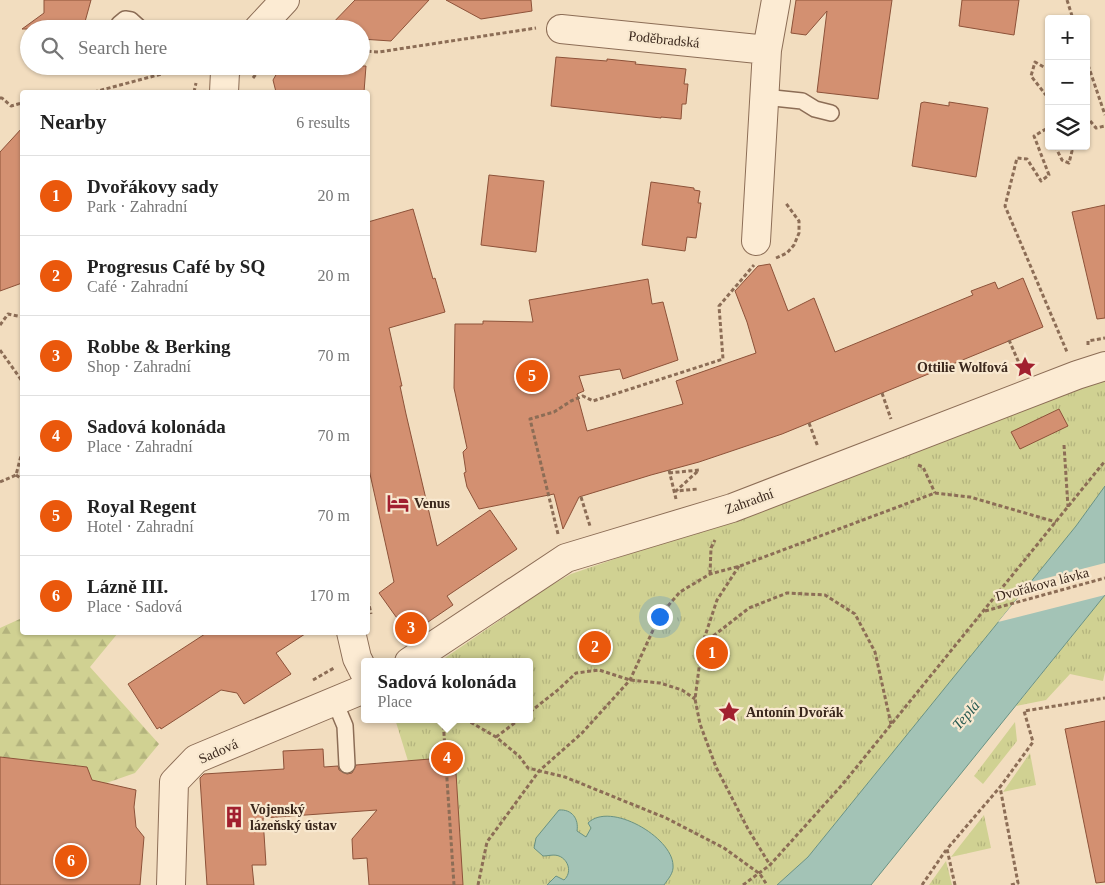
<!DOCTYPE html>
<meta charset="utf-8">
<style>
:root{--surface:#fff;--page:#f2f2f2;--text:#222;--muted:#767676;--line:#e0e0e0;--accent:#ea580c}
body{margin:0;font-family:Georgia,serif;background:var(--page);color:var(--text)}
.controls{position:absolute;right:15px;top:15px;display:grid;overflow:hidden;border-radius:5px;box-shadow:0 1px 4px #0004}
.controls button{width:45px;height:45px;display:grid;place-items:center;padding:0;border:0;border-bottom:1px solid var(--line);background:var(--surface);color:var(--text);font:25px sans-serif}
.you{position:absolute;left:659px;top:616px;width:18px;height:18px;margin:-12px;border:4px solid #fff;border-radius:50%;background:#1a73e8;box-shadow:0 0 0 8px #1a73e833}
.badge{display:grid;place-items:center;width:32px;height:32px;border-radius:50%;background:var(--accent);color:#fff;font-size:16px;font-weight:700}
.pin{position:absolute;translate:-50% -50%;border:2px solid #fff;box-shadow:0 1px 5px #0006}
.popup{position:absolute;left:361px;top:658px;width:172px;height:65px;box-sizing:border-box;display:grid;place-content:center;border-radius:5px;background:var(--surface);filter:drop-shadow(0 1px 4px #0005);font-size:16px;white-space:nowrap;color:var(--muted)}
.popup b{font-size:19px;color:var(--text)}
.popup::after{content:'';position:absolute;left:50%;top:100%;margin-left:-10px;border:10px solid transparent;border-top-color:var(--surface)}
.list{margin:0;padding:0;list-style:none}
h2{display:flex;justify-content:space-between;align-items:center;height:65px;margin:0;padding:0 20px;font-size:21px}
h2 small{font-size:16px;font-weight:400;color:var(--muted)}
.list li{display:grid;grid-template-columns:32px 1fr auto;gap:15px;align-items:center;box-sizing:border-box;height:80px;padding:0 20px;border-top:1px solid var(--line)}
.list b{display:block;font-size:19px;white-space:nowrap}
.list p{margin:0;font-size:16px;white-space:nowrap;color:var(--muted)}
.list em{font-size:16px;font-style:normal;color:var(--muted)}
.icon{flex:none;width:28px;height:28px;fill:none;stroke:currentColor;stroke-width:2;stroke-linecap:round;stroke-linejoin:round}
.map{position:relative;flex:none;width:1105px;height:885px;overflow:hidden}
.search{position:absolute;background:var(--surface);box-shadow:0 1px 4px #0004;left:20px;top:20px;width:350px;height:55px;display:flex;align-items:center;gap:12px;box-sizing:border-box;padding:0 18px;border-radius:28px;color:var(--muted);font-size:19px}
.panel{position:absolute;background:var(--surface);box-shadow:0 1px 4px #0004;left:20px;top:90px;width:350px;height:545px;border-radius:5px}
.map>svg:first-child{display:block}
</style>
<div class="map">
<svg width="1105" height="885" viewBox="0 0 1105 885">
<defs>
<pattern id="grass-tufts" width="24" height="20" patternUnits="userSpaceOnUse" patternTransform="scale(1.25)"><rect width="24" height="20" fill="#d0d192"/><path d="M3 7l-1-3M5 7V3M7 7l1-3M15 17l-1-3M17 17v-4M19 17l1-3" fill="none" stroke="#b3b37d"/></pattern>
<pattern id="forest-firs" width="22" height="20" patternUnits="userSpaceOnUse" patternTransform="scale(1.25)"><rect width="22" height="20" fill="#d0d192"/><path d="M5 1l3.5 6h-7zM16 11l3.5 6h-7z" fill="#b3b37d"/></pattern>
</defs>
<rect width="100%" height="100%" fill="#f2ddbf"/>
<path fill="url(#grass-tufts)" d="M1105 378V486L1076 526 808 857 777 885H416L408 761 395 719H530V662H439L548 587 571 574 719 523Z
M1105 595V672L1103 681 1070 674 1046 700 1016 706Z
M1015 722 1017 741 983 784 974 776Z
M1030 753 1036 785 1003 792Z
M984 815 991 848 951 857Z
M946 861 952 885H929Z"/>
<path fill="url(#forest-firs)" d="M22 618V632L118 633 90 667 159 744 135 773 95 787 86 767 0 757V628Z"/>
<path fill="#a3c3b6" stroke="#699283" d="M1105 486V595L871 885H777L808 857 1076 526Z
M559 810C572 809 579 819 577 831L586 837 591 828 588 823C610 801 672 837 673 865 674 873 668 879 664 885H547L556 876 564 880C572 873 569 860 559 856 554 854 548 856 543 856L534 848 536 838Z"/>
<path fill="#f2ddbf" d="M1105 563V595L998 622 1031 582Z"/>
<path fill="#d39071" stroke="#8d5239" d="M44 0H91L83 29H22L44 13Z
M355 0H429L391 41 361 39V29H327Z
M446 0H531L532 11 481 19Z
M796 0H892L878 99 817 92 827 11 806 35 791 33Z
M962 0H1019L1014 35 959 26Z
M556 57 607 61V59L636 62 635 64 686 69 684 84H688L686 104H682L681 119 661 117V118L551 106Z
M281 66 341 71V66H366L364 92H276L273 80Z
M924 102 949 106V102L988 108 976 177 912 166 921 103Z
M22 128V283L0 291V152Z
M489 175 544 181 536 252 481 245Z
M651 182 694 188V190L700 191 698 203H701L696 238 687 237 685 251 642 245Z
M1105 205V318L1097 319 1072 212Z
M413 209 433 279 435 278 445 312 389 328 402 386H400L406 414 437 546 490 510 517 549 447 596 453 605 409 635 379 593 394 582 368 465V222Z
M770 264 788 311 814 298 835 352 973 295 971 291 995 282 998 289 1023 278 1043 327 782 434 699 462 651 475 579 497 563 529 554 494 479 509 467 487 464 473 466 472 463 452 467 448 454 388 455 324H483V321L533 322 529 300 648 279 652 304 663 302 678 360 623 379 620 369 579 376 584 391 577 394 587 431 683 404 676 381 756 353 747 322 735 291 758 266Z
M1059 409 1068 426 1020 449 1011 432Z
M208 632H308L276 653 291 674 244 704 237 693 221 690 161 729 160 727 157 729 128 684Z
M1105 721V882L1096 883 1065 729Z
M323 749 324 767 338 766 339 770 347 774 352 773 356 765 455 757 463 885H369L367 858 353 859 352 839 377 810 263 818 266 865H252L254 885H207L200 778 204 774 284 769 283 751Z
M0 757 87 767 92 780 136 790 134 807 136 827 144 837 140 885H0Z"/>
<g fill="none" stroke-linecap="round" stroke-linejoin="round">
<g stroke="#8c6d56" stroke-width="18">
<path id="service" d="M118 29 119 24 125 19 131 20 141 29
M764 97 802 101 815 109 831 113
M335 702 345 726 347 765"/>
</g>
<g stroke="#8c6d56" stroke-width="30">
<path id="minor" d="M258 29 285 0
M561 29 767 50
M224 92 225 72 228 66
M756 241 767 50 776 0
M351 632 357 658 364 672
M409 662 566 558 732 508 1077 375 1105 366
M171 885 174 782 196 759 364 689"/>
</g>
<path stroke="#8c6d56" stroke-width="3" stroke-dasharray="4 2.5" stroke-linecap="butt" d="M1067 0 1073 19
M361 51 379 52 536 28
M1086 59 1105 115
M1049 70 1035 62 1031 76 1049 99
M253 78 262 66
M64 92H66
M94 92 184 68 198 70
M194 92 196 83
M0 98H2L11 106 22 103
M1086 116 1096 128 1105 126
M1049 135 1046 129 1034 136 1049 175 1041 181 1027 159 1017 158 1005 206 1067 352
M1055 146 1062 160 1069 163 1072 151 1070 146
M776 258 787 253 794 245 799 233V221L785 202
M0 325 8 314 22 317
M1009 340 1022 370
M1088 345V341L1105 338
M0 350 22 381
M882 393 891 419
M809 423 818 447
M1064 445 1068 507
M918 465 923 467 935 493
M669 470 676 499
M669 473 699 470 676 491 698 489
M16 475 22 479
M0 482 16 475 22 452
M581 497 590 526
M558 534 530 419 554 412 571 401 583 396 593 401 723 359 719 306 754 265
M739 566 717 600 702 645 695 699 700 724 716 767 748 829 770 865
M710 574 711 548 715 540
M368 600 371 614
M985 611 1105 578
M703 644 749 608 787 593 825 595 855 614 875 652 891 724
M313 680 334 668
M530 712 559 689 576 673 599 670 630 680 660 683 682 690 695 699
M443 719 454 885
M465 719 496 737 519 756 528 768 565 777 666 818 724 848 760 874 767 885
M496 737 520 719
M478 885 487 842 539 771 582 733 630 680 660 615 680 592 710 574 740 566 935 493 970 497 1056 522
M743 885 770 865 842 785 1105 461
M922 885 946 850
M955 885 947 849 1000 787
M1011 885 1018 883 1000 787 1033 742 1024 711 1105 698"/>
<use href="#service" stroke="#fcebd3" stroke-width="15"/>
<use href="#minor" stroke="#fcebd3" stroke-width="28"/>
</g>
<defs>
<g id="sight-bare" transform="scale(1.725)"><path d="M0-6L1.8-2.2L6-1.7L2.9 1.2L3.7 5.4L0 3.3L-3.7 5.4L-2.9 1.2L-6-1.7L-1.8-2.2Z" fill="#a1202f" stroke="#f8e8cf" stroke-width="2.5" paint-order="stroke"/></g>
<g id="hotel-bare" transform="scale(1.725)"><path d="M-6-4.5h1.5V1H6V5H4.5V3h-9V5H-6ZM-4 0a1.8 1.8 0 1 1 3.6 0ZM.5 0V-2.5h3Q6-2.5 6 0Z" fill="#a1202f" stroke="#f8e8cf" stroke-width="2.5" paint-order="stroke"/></g>
<g id="building-bare" transform="scale(1.725)"><path d="M-4-6H4V6H1V3H-1V6H-4ZM-2.5-4.3h1.7v1.8h-1.7ZM.8-4.3h1.7v1.8H.8ZM-2.5-1h1.7V.8h-1.7ZM.8-1h1.7V.8H.8Z" fill="#a1202f" stroke="#f8e8cf" stroke-width="2.5" paint-order="stroke"/></g>
</defs>
<g fill-rule="evenodd">
<use href="#sight-bare" x="1025" y="367"/>
<use href="#hotel-bare" x="398" y="503"/>
<use href="#sight-bare" x="729" y="712"/>
<use href="#building-bare" x="234" y="817"/>
</g>
<g text-anchor="middle" stroke-width="4.5" stroke-linejoin="round" paint-order="stroke">
<g font-size="14" fill="#3a271c" stroke="#f8e8cf">
<text transform="translate(664 39) rotate(6)" y="5">Poděbradská</text>
<text transform="translate(749 501) rotate(-20)" y="5">Zahradní</text>
<text transform="translate(1042 584) rotate(-15)" y="5">Dvořákova lávka</text>
<text transform="translate(218 751) rotate(-24)" y="5">Sadová</text>
</g>
<g font-size="14" font-weight="bold" fill="#3a271c" stroke="#f8e8cf" text-anchor="start">
<text x="1008" y="372" text-anchor="end">Ottilie Wolfová</text>
<text x="414" y="508">Venus</text>
<text x="746" y="717">Antonín Dvořák</text>
<text x="250" y="814">Vojenský<tspan x="250" dy="16">lázeňský ústav</tspan></text>
</g>
<g font-size="15" font-style="italic" fill="#295b53" stroke="#f8e8cf">
<text transform="translate(966 715) rotate(-49)" y="5">Teplá</text>
</g>
</g>
</svg>
<div class="controls">
<button>+</button>
<button>−</button>
<button><svg class="icon" aria-label="layers" viewBox="0 0 24 24"><path d="M12 4l9 5-9 5-9-5zM3 14l9 5 9-5"/></svg></button>
</div>
<div class="you"></div>
<div class="pin badge" style="left:712px;top:653px">1</div>
<div class="pin badge" style="left:595px;top:647px">2</div>
<div class="pin badge" style="left:411px;top:628px">3</div>
<div class="pin badge" style="left:447px;top:758px">4</div>
<div class="popup"><b>Sadová kolonáda</b>Place</div>
<div class="pin badge" style="left:532px;top:376px">5</div>
<div class="pin badge" style="left:71px;top:861px">6</div>
<div class="search"><svg class="icon" aria-label="search" viewBox="0 0 24 24"><circle cx="10" cy="10" r="6"/><path d="M15 15l6 6"/></svg>Search here</div>
<section class="panel">
<h2>Nearby<small>6 results</small></h2>
<ul class="list">
<li><span class="badge">1</span><div><b>Dvořákovy sady</b><p>Park · Zahradní</p></div><em>20 m</em></li>
<li><span class="badge">2</span><div><b>Progresus Café by SQ</b><p>Café · Zahradní</p></div><em>20 m</em></li>
<li><span class="badge">3</span><div><b>Robbe &amp; Berking</b><p>Shop · Zahradní</p></div><em>70 m</em></li>
<li><span class="badge">4</span><div><b>Sadová kolonáda</b><p>Place · Zahradní</p></div><em>70 m</em></li>
<li><span class="badge">5</span><div><b>Royal Regent</b><p>Hotel · Zahradní</p></div><em>70 m</em></li>
<li><span class="badge">6</span><div><b>Lázně III.</b><p>Place · Sadová</p></div><em>170 m</em></li>
</ul>
</section>
</div>
